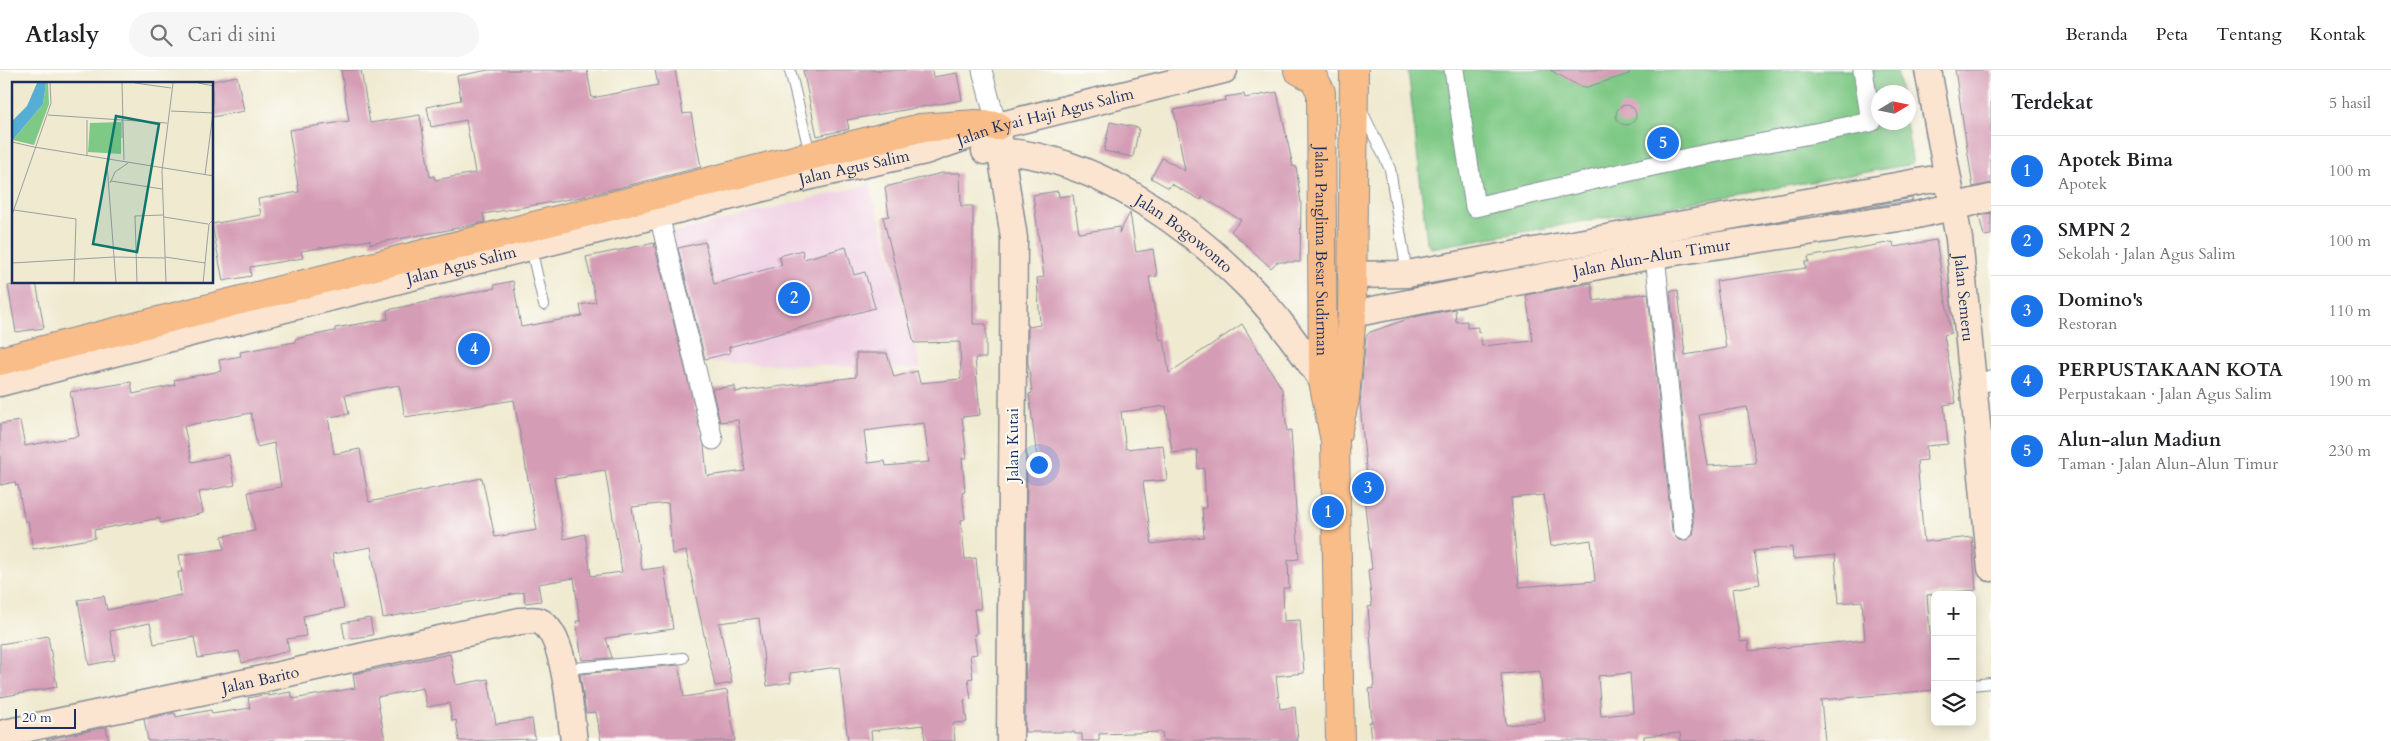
<!DOCTYPE html>
<html lang="id">
<meta charset="utf-8">
<style>
:root{--surface:#fff;--page:#f6f6f6;--text:#202124;--muted:#757577;--line:#e0e0e0;--accent:#1a73e8}
body{margin:0;font-family:Cardo,serif;background:var(--page);color:var(--text)}
.controls{position:absolute;right:15px;bottom:15px;display:grid;overflow:hidden;border-radius:8px;box-shadow:0 2px 12px #0003}
.controls button{width:45px;height:45px;display:grid;place-items:center;padding:0;border:0;border-bottom:1px solid var(--line);background:var(--surface);color:var(--text);font:25px sans-serif}
.compass{position:absolute;left:1871px;top:15px;width:45px;height:45px;border-radius:50%;background:var(--surface);box-shadow:0 2px 12px #0003;rotate:80deg}
.scale{position:absolute;left:15px;bottom:12px;width:61px;box-sizing:border-box;padding-left:5px;border:2px solid #1b2f5e;border-top:0;font-size:14px;line-height:18px;white-space:nowrap;color:#1b2f5e;-webkit-text-stroke:4px #fdfcf7;paint-order:stroke}
.you{position:absolute;left:1038px;top:394px;width:18px;height:18px;margin:-12px;border:4px solid #fff;border-radius:50%;background:#1a73e8;box-shadow:0 0 0 8px #1a73e833}
.badge{display:grid;place-items:center;width:32px;height:32px;border-radius:50%;background:var(--accent);color:#fff;font-size:16px;font-weight:700}
.pin{position:absolute;translate:-50% -50%;border:2px solid #fff;box-shadow:0 1px 5px #0006}
.list{margin:0;padding:0;list-style:none}
h2{display:flex;justify-content:space-between;align-items:center;height:65px;margin:0;padding:0 20px;font-size:21px}
h2 small{font-size:16px;font-weight:400;color:var(--muted)}
.list li{display:grid;grid-template-columns:32px 1fr auto;gap:15px;align-items:center;box-sizing:border-box;height:70px;padding:0 20px;border-top:1px solid var(--line)}
.list b{display:block;font-size:19px;white-space:nowrap}
.list p{margin:0;font-size:16px;white-space:nowrap;color:var(--muted)}
.list em{font-size:16px;font-style:normal;color:var(--muted)}
.icon{flex:none;width:28px;height:28px;fill:none;stroke:currentColor;stroke-width:2;stroke-linecap:round;stroke-linejoin:round}
.map{position:relative;flex:none;width:1991px;height:671px;overflow:hidden}
header{display:flex;align-items:center;gap:30px;box-sizing:border-box;height:70px;padding:0 25px;background:var(--surface);border-bottom:1px solid var(--line)}
header strong{font-size:24px}
nav{display:flex;gap:28px;margin-inline-start:auto;font-size:18px}
.search{width:350px;height:45px;background:var(--page);display:flex;align-items:center;gap:12px;box-sizing:border-box;padding:0 18px;border-radius:28px;color:var(--muted);font-size:19px}
main{display:flex}
aside{flex:1;background:var(--surface)}
.map>svg:first-child{display:block}
</style>
<header>
<strong>Atlasly</strong>
<div class="search"><svg class="icon" aria-label="search" viewBox="0 0 24 24"><circle cx="10" cy="10" r="6"/><path d="M15 15l6 6"/></svg>Cari di sini</div>
<nav><a>Beranda</a><a>Peta</a><a>Tentang</a><a>Kontak</a></nav>
</header>
<main>
<div class="map">
<svg width="1991" height="671" viewBox="0 0 1991 671">
<rect width="100%" height="100%" fill="#fdfcf7"/>
<filter id="ink" filterUnits="userSpaceOnUse"><feTurbulence type="fractalNoise" baseFrequency=".02" numOctaves="2"/><feDisplacementMap in="SourceGraphic" scale="10" xChannelSelector="R" yChannelSelector="G"/><feConvolveMatrix kernelMatrix="1 2 1 2 8 2 1 2 1" color-interpolation-filters="sRGB"/></filter>
<filter id="wash" filterUnits="userSpaceOnUse"><feTurbulence type="fractalNoise" baseFrequency=".0096" numOctaves="4" result="noise"/><feDisplacementMap in="SourceGraphic" scale="20" xChannelSelector="R" yChannelSelector="G"/><feGaussianBlur stdDeviation="1.12" result="paint"/><feColorMatrix in="noise" values="0 0 0 0 0 0 0 0 0 0 0 0 0 0 0 0 0 1.4 0 .05"/><feComposite in="paint" operator="in"/></filter>
<g filter="url(#wash)">
<rect width="100%" height="100%" fill="#efead0"/>
<path fill="#f0d0e4" d="M870 114 921 299 706 292 668 164Z"/>
<path fill="#7fc986" stroke="#4d7c72" d="M1408 0H1897L1901 22H1878V52L1906 53 1913 94 1431 178 1427 172Z"/>
<g id="blocks">
<path fill="#d59cb5" fill-rule="evenodd" d="M341 0H361L370 53 420 45 430 107 434 106 435 110 475 103 466 50 431 57 427 37 461 30 457 6 489 0H587L592 28 658 15 655 0H675L683 44 691 43 701 97 582 127 483 144 485 152 443 161 370 174V170L301 181 303 188 250 197 251 206 223 211 212 154 261 145 258 129 299 122 289 60 349 51Z
M803 0H932L933 7 957 3 962 30 847 50 849 59 817 66Z
M1550 0H1629V4L1587 17 1579 16Z
M1955 0H1991V113L1973 117Z
M237 6 244 41 212 47V11Z
M1277 22 1293 97 1296 96 1301 133 1300 192H1277L1271 198 1231 161 1241 150 1202 127 1201 130 1171 114 1169 118 1151 108 1162 88 1185 101 1174 40 1226 30 1225 27 1244 24 1245 28Z
M1616 45a10 10 0 1 1 20 0a10 10 0 1 1-20 0Z
M1110 52 1139 58 1133 87 1104 81Z
M942 103H960L961 136H973V254H986V288H975L980 345 962 347 967 388H962L965 422 962 423 965 449 961 450 965 489 976 488 981 539H974L977 564H974L977 584 970 585 973 608 968 609 971 629 964 630 967 652 953 653 955 671H925L923 655 871 661 872 671H848L839 597 790 603 791 612 767 616 759 548 719 553 732 613 715 616 686 481 672 484 668 433 632 437 642 500 664 497 673 559 606 568 612 588 582 590 576 551H580L574 508 538 514 541 531 525 533 524 522 383 548 371 477 332 484 344 538 303 546 306 566 287 569 289 581 242 593 239 581 198 588 194 567 154 574 150 553 110 561 115 590 89 595 78 530 104 526 107 540 181 525 178 502H182L179 485 224 479 222 466 255 461 248 422 281 417 274 373 257 377 251 343 184 356 192 392 229 385 235 415 199 422 203 443 160 453V448L94 460 95 468 33 479 28 451 25 452 18 415 16 416 15 412 0 415V354L20 351 25 376 79 366 70 322 131 312 133 324 175 315 174 310 221 301 219 290 241 286 240 282 295 272V269L335 261V258L388 249 387 240 495 218 494 215 513 211 521 257 582 246 580 235 596 232 586 187 654 173 704 375 707 406 745 401 738 350 720 352 712 319 735 316V322L856 307V283H887L894 307 917 301 920 313 961 309 960 272 914 273 883 147 889 146 885 117ZM399 315 405 347 514 330 537 460 495 467 482 408 369 432 360 379 334 384 328 347 349 344 345 325ZM924 353 929 392 886 396 885 391 868 393 864 361ZM605 400 622 502 591 506 585 464 564 469 554 408Z
M1058 121 1059 127 1073 125 1079 163 1120 157 1119 163 1130 143 1136 182 1153 179 1157 206 1149 207 1160 270 1164 269 1169 303 1242 254 1282 319 1287 361 1291 360 1299 489 1288 490 1289 518H1283L1284 551 1300 550 1304 603 1276 606 1280 639 1295 637 1298 671H1163L1162 662 1099 664V671H1082V664H1075L1074 662H1025L1027 389 1037 388 1029 324 1032 323 1028 292V257L1040 255 1037 208 1044 207 1033 125ZM1166 336 1172 383 1197 380 1198 399 1204 398 1206 438H1202L1204 467 1152 474 1143 412 1167 410 1163 375 1126 379 1121 342Z
M1912 128 1913 130 1909 131 1824 144Z
M1991 143V165L1984 166 1979 146Z
M1936 170 1951 263 1944 265 1956 333 1944 335 1948 374 1926 376 1927 390 1917 391 1924 472 1972 467 1976 520 1927 525 1930 564H1935V620L1821 630 1825 671H1681L1680 663 1644 666V671H1462V669L1371 671 1369 652H1372L1369 619 1374 618 1368 537 1372 536 1368 500 1372 499 1365 436 1364 408H1367L1360 334 1366 266 1370 262 1414 247 1455 239 1456 252 1467 251V258L1478 257V262H1480L1482 276 1533 271 1526 225 1591 213 1594 231 1648 223 1672 461 1678 470 1685 471 1693 465 1694 459 1670 221 1678 220 1685 285 1726 278 1716 211 1806 198 1805 192H1809L1808 187 1893 172 1894 177ZM1747 337 1756 393 1708 396 1699 345ZM1544 425 1551 476 1591 470 1595 511 1519 517 1511 428ZM1792 477 1793 489 1835 485 1839 533 1862 531 1865 570 1749 581 1748 571 1740 572 1732 519 1760 514 1754 481ZM1540 601 1545 651 1506 655 1501 604ZM1630 603 1633 643 1601 646 1598 606Z
M705 172 714 214 782 195 779 186 802 180 804 189 846 177 854 205 865 202 875 238 729 277 730 283 705 289 678 178Z
M27 212H36L44 258 16 262 8 216Z
M370 548 373 565 345 569 342 553Z
M48 566 57 617 0 627V574Z
M450 584 456 615 488 609 496 654 532 649 535 669 459 671 456 650 452 651 449 633 427 637 423 618 377 627 385 671H148L144 649 175 643 176 647 211 640 212 644 250 638 248 628 268 624V626L291 622 293 629 355 618 353 604Z
M679 595 684 627 727 620 735 671H601L596 642 586 643 580 604Z
M106 657 109 671H47L46 670Z"/>
</g>
</g>
<g filter="url(#ink)">
<use href="#blocks" fill-opacity="0" stroke="#858c97" stroke-width="1"/>
<g fill="none" stroke-linecap="round" stroke-linejoin="round">
<g stroke="#858c97" stroke-width="12">
<path id="lane" d="M790 0 810 84
M1361 39 1390 99 1407 204
M531 178 544 235
M564 599 683 588
M1972 615 1991 613"/>
</g>
<g stroke="#858c97" stroke-width="21">
<path id="street" d="M982 0 997 56
M1454 0 1475 137 1692 87 1871 52 1863 0
M659 145 713 370
M1655 185 1683 460
M1973 312 1991 311"/>
</g>
<g stroke="#858c97" stroke-width="29">
<g id="secondary">
<path id="s1" d="M1928 0 1959 169 1991 498"/>
<path d="M997 56 1014 168 1010 671"/>
<path id="s2" d="M985 81C1082 79 1182 149 1248 216 1277 245 1299 278 1323 311"/>
<path d="M1351 205 1407 204 1946 107"/>
<path id="s3" d="M1352 244 1655 185 1912 146 1991 128"/>
<path id="s4" d="M0 313 198 261 815 105 925 81 997 56 1224 0"/>
<path id="s5" d="M0 664 262 609 520 551C526 551 534 549 539 551 566 562 570 644 574 671"/>
</g>
</g>
<g stroke="#858c97" stroke-width="30">
<g id="primary">
<path id="s6" d="M1298 0 1314 9 1321 22 1323 311 1335 371 1340 671"/>
<path d="M0 291 920 58 976 54 997 56"/>
<path d="M1337 363 1345 329 1352 244 1354 0"/>
</g>
</g>
<use href="#lane" stroke="#fff" stroke-width="10"/>
<use href="#street" stroke="#fff" stroke-width="19"/>
<use href="#secondary" stroke="#fce5d0" stroke-width="26"/>
<use href="#primary" stroke="#f8bd89" stroke-width="28"/>
</g>
</g>
<g text-anchor="middle" stroke-width="4" stroke-linejoin="round" paint-order="stroke">
<g font-size="16" fill="#1b2f5e" stroke="#fdfcf7">
<text dy="6" stroke="none"><textPath href="#s4" startOffset="1079">Jalan Kyai Haji Agus Salim</textPath></text>
<text dy="6" stroke="none"><textPath href="#s4" startOffset="881">Jalan Agus Salim</textPath></text>
<text dy="6" stroke="none"><textPath href="#s2" startOffset="220">Jalan Bogowonto</textPath></text>
<text dy="6" stroke="none"><textPath href="#s6" startOffset="192">Jalan Panglima Besar Sudirman</textPath></text>
<text dy="6" stroke="none"><textPath href="#s3" startOffset="305">Jalan Alun-Alun Timur</textPath></text>
<text dy="6" stroke="none"><textPath href="#s4" startOffset="476">Jalan Agus Salim</textPath></text>
<text dy="6" stroke="none"><textPath href="#s1" startOffset="231">Jalan Semeru</textPath></text>
<text transform="translate(1012 375) rotate(-90)" y="6">Jalan Kutai</text>
<text dy="6" stroke="none"><textPath href="#s5" startOffset="266">Jalan Barito</textPath></text>
</g>
</g>
<g transform="translate(12 12)">
<rect width="201" height="201" fill="#efead0"/>
<path d="M34 1H36L37 22 22 63 1 58 31 22ZM109 40V72L76 70 78 41Z" fill="#7fc986"/>
<path d="M25 1H34L31 22 0 59V39L15 24Z" fill="#57aed4"/>
<path fill="none" stroke="#9a9fa2" stroke-width="1" d="M110 1 112 78M123 1 159 6M186 1 202 4M159 29 202 31M36 33 155 41M110 38V56M0 60 22 65M22 65 202 94M75 73V38M95 82 104 201M193 93 201 31M99 99 150 107M98 101 103 90 116 81M2 128 64 137 62 201M0 133 39 21 38 1M152 135 196 142M102 175 153 176M153 175 193 181M0 181 102 175M125 201 123 134 151 133M154 201 150 89 161 1M191 201 197 142 202 137"/>
<path fill="#0f766e" fill-opacity="0.15" stroke="#0f766e" stroke-width="2.5" d="M104 34 147 42 125 170 81 162Z"/>
<rect width="201" height="201" fill="none" stroke="#1b2f5e" stroke-width="2.5"/>
</g>
</svg>
<div class="controls">
<button>+</button>
<button>−</button>
<button><svg class="icon" aria-label="layers" viewBox="0 0 24 24"><path d="M12 4l9 5-9 5-9-5zM3 14l9 5 9-5"/></svg></button>
</div>
<svg class="compass" viewBox="-18 -18 36 36"><path d="M0-13l5 13h-10z" fill="#e53935"/><path d="M0 13l5-13h-10z" fill="#757577"/></svg>
<div class="scale">20 m</div>
<div class="you"></div>
<div class="pin badge" style="left:1328px;top:442px">1</div>
<div class="pin badge" style="left:794px;top:228px">2</div>
<div class="pin badge" style="left:1368px;top:418px">3</div>
<div class="pin badge" style="left:474px;top:279px">4</div>
<div class="pin badge" style="left:1663px;top:73px">5</div>
</div>
<aside>
<h2>Terdekat<small>5 hasil</small></h2>
<ul class="list">
<li><span class="badge">1</span><div><b>Apotek Bima</b><p>Apotek</p></div><em>100 m</em></li>
<li><span class="badge">2</span><div><b>SMPN 2</b><p>Sekolah · Jalan Agus Salim</p></div><em>100 m</em></li>
<li><span class="badge">3</span><div><b>Domino's</b><p>Restoran</p></div><em>110 m</em></li>
<li><span class="badge">4</span><div><b>PERPUSTAKAAN KOTA</b><p>Perpustakaan · Jalan Agus Salim</p></div><em>190 m</em></li>
<li><span class="badge">5</span><div><b>Alun-alun Madiun</b><p>Taman · Jalan Alun-Alun Timur</p></div><em>230 m</em></li>
</ul>
</aside>
</main>
